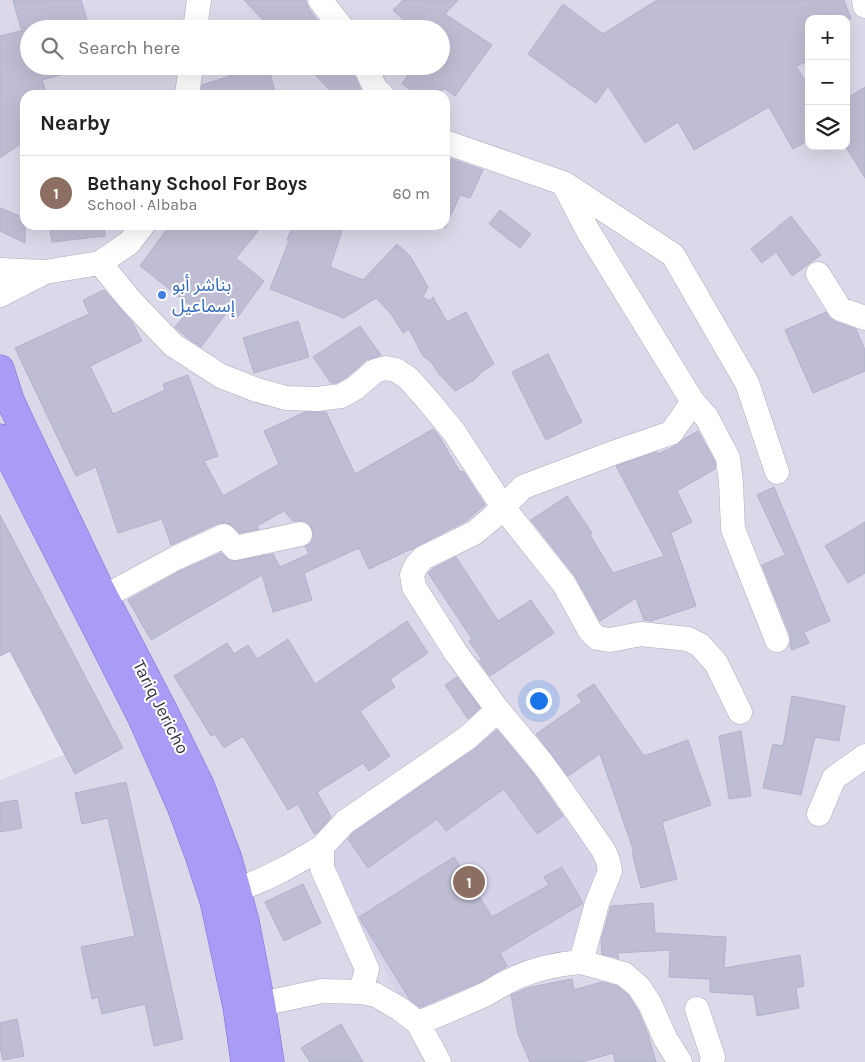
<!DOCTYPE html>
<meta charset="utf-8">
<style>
:root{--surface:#fff;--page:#f2f2f2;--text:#222;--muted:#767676;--line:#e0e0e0;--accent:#0f766e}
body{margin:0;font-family:Karla,"Noto Sans Arabic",sans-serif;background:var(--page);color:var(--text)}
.controls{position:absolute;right:15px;top:15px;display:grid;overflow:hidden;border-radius:10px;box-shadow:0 5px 20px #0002}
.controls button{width:45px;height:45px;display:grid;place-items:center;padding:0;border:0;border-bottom:1px solid var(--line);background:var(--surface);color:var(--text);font:25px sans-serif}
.you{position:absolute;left:538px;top:700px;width:18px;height:18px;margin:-12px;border:4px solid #fff;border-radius:50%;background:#1a73e8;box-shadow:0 0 0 8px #1a73e833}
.badge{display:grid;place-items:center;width:32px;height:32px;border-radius:50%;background:var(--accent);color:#fff;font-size:16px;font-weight:700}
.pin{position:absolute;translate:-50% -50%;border:2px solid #fff;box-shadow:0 1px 5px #0006}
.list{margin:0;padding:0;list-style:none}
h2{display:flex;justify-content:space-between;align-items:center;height:65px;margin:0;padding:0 20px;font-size:21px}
h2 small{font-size:16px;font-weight:400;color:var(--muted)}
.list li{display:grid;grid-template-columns:32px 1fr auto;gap:15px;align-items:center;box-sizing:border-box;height:75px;padding:0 20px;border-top:1px solid var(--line)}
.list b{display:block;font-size:19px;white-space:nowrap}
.list p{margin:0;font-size:16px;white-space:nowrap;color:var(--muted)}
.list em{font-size:16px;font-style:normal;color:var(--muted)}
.icon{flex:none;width:28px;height:28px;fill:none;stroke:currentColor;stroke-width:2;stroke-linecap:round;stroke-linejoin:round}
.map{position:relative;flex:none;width:865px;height:1062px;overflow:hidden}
.search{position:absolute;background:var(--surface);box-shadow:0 5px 20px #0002;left:20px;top:20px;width:430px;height:55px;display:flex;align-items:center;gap:12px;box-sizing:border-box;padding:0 18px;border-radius:28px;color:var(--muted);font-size:19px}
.panel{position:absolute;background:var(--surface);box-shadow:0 5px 20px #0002;left:20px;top:90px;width:430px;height:140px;border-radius:15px}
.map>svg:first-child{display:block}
</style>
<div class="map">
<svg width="865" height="1062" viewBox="0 0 865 1062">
<rect width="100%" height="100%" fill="#e8e7f2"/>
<path fill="#dbd9e9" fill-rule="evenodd" d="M0 0H865V1062H0V780L68 753 0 583ZM809 19H846V146H809ZM29 29H441V66H29ZM25 95H445V225H25Z"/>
<path fill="#d6d2ea" d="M503 724 605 867 569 952 423 1014 403 1003 345 896 332 861 337 837Z"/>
<path fill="#bebdd3" stroke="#b2b1cd" d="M13 0H81L90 29H21Z
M244 0H305L309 9 324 29H271Z
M403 0H458L445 14 492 45 455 96 444 88 439 95H418L402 84 414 66H441V29H413L393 10Z
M657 0H844L851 19H809V61L796 66 809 87V140L793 149 769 107 694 150 678 122 645 143 608 86 596 103 528 54 563 4 603 34Z
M29 29V66H74V71L42 80 47 95H25V141L0 158V36Z
M261 66H268L276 95H201L202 85Z
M307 66H348L356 79 363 95H334Z
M865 87V178L846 147V99Z
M445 157 483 170 470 198 460 195 445 228Z
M0 208 25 218V243L0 231Z
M500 210 531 234 520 248 489 224Z
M791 216 821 255 792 276 776 252 762 263 751 249Z
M49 225H104L105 236 52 242Z
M170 225H263L236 258 264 281 237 318 233 304 201 347 189 339 175 327 192 307 140 266Z
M293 225H344L330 267 363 280 397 244 410 256 428 287 423 297 430 301 433 297 447 322 466 312 494 364 483 371 474 380 455 391 438 373 432 363 423 356 409 329 403 333 391 314 376 298 344 318 270 289 289 241 287 240Z
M104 290 132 322 142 341 90 366 113 414 165 390 163 384 188 375 218 456 204 461 223 496 279 464 264 431 305 412H326L355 474 433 429 439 436 460 472 463 471 485 505 466 521 417 546 412 550 411 549 369 569 359 548 304 573 312 600 273 612 262 575 151 640 128 600 182 570 221 553 230 561H237L273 554 280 567 309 554 305 546 310 544 313 539V532L310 525 305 521H293L284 511 257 526 259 529 240 533 234 527 227 523H219L171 545 162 519 118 533 96 467 76 476 15 348 89 314 83 300Z
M826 312 829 317 835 322 856 329 865 350V371L813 393 785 330Z
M298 321 309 357 254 373 243 338Z
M360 326 381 355 366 360 347 377 337 383H331L313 357Z
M548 354 582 422 546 440 512 372Z
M698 431 715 462V469L677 491 692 522 671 533 696 606 651 621 644 620 636 598 600 621 575 576 531 520 567 496 592 533 590 535 613 573 664 556 616 466 657 452 658 454 675 446 684 439Z
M774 487 830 621 804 632 809 643 792 650 790 645 791 642 790 635 762 565 785 555 757 495Z
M0 515 123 748 75 774 10 651 0 656Z
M865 522V573L848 583 825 546Z
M456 557 498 621 531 600 554 633 490 676 479 661 482 660 469 641 472 639 428 573 432 569Z
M407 621 428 653 390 679 395 687 360 711 390 756 369 771 363 763 317 792 331 817 318 832 314 834 298 804 288 810 243 736 224 748 215 734 211 736 174 676 227 643 234 654 248 645 257 659 288 639 315 684Z
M457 677 480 708 468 719 445 685Z
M594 684 644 756 688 740 711 805 662 822 677 879 641 888 632 852H634L600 754 568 776 536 734 582 702 577 695Z
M792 696 845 706 839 741 815 737 801 795 763 788 773 744 783 746Z
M497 730 531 771 563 816 537 834 504 789 446 831 437 819 368 868 348 839 354 832 475 749Z
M741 731 751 796 729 799 719 736Z
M126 782 183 1039 154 1046 145 1004 102 1014 98 997 92 999 81 947 135 936 108 818 82 824 75 793Z
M17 800 22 828 0 832V803Z
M454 857 492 917 549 885 544 877 562 867 583 903 582 904 500 953 507 966 480 982 420 1007 410 1000 359 917Z
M303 884 321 923 284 941 265 902Z
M653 903 655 933 726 937 724 968 800 955 804 986 796 988 799 1008 757 1016 754 995 710 992V979L669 977 670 950 617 953 619 958 602 954 601 941 611 906Z
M572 979 574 990 602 982 617 986 629 996 638 1011 648 1034 656 1062H615L613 1053 582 1062H530L518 1034 511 995 531 987Z
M17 1019 24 1056 3 1060 0 1047V1023Z
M341 1024 363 1062H310L301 1048Z"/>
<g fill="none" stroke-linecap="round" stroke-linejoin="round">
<g stroke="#acaabd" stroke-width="25">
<path id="minor" d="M320 0 343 29
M864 0 865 6
M195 29 199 0
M365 66 375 88 382 95
M187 95 191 66
M565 184 673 255 747 383 777 472
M100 263 131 301 173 345 221 376 257 390 286 398 317 399 341 396 355 388 375 371 386 368 396 370 408 378 426 398 454 432 503 507 564 584 590 631 597 638 610 640 641 634 688 639 700 645 716 663 740 712
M0 270 45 272 0 295
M45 272 100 263 129 243 143 225
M818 274 840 309 865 318
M693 402 707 418 728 458 731 483 733 529 777 640
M104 597 176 558 224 536 235 548 300 534
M819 814 834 778 865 756
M236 890C268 879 294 864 322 847
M581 962 624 974 639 987 650 1004 665 1038 680 1062
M361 992 367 969 322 868V847L345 822 467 738 498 710
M243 1006 261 1004 322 991 361 992 376 995 400 1009 418 1023 439 1062
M697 1009 713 1057 712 1062
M418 1023C441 1014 464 1004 486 994 492 991 497 987 503 984 527 971 554 964 581 962L597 903 610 871 608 861 604 851 561 789 542 763 498 710 456 653 414 587 412 575 416 566 423 558 474 533 491 519 523 487 613 453 671 433 693 402 588 231 563 183 445 142"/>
</g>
<g stroke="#7b6dd9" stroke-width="29">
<path id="major" d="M0 369 10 400 22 426 99 587 163 710 200 785 228 859 245 921 261 1004 270 1062
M0 438 142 718 181 806 199 855 214 901 237 1007 245 1062"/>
</g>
<use href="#minor" stroke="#fff" stroke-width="24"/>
<use href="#major" stroke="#a99cf6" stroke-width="28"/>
</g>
<circle fill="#3f7fe0" stroke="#fff" stroke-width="2" cx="162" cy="295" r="5"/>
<g text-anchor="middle" stroke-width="4" stroke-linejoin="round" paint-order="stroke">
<g font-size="18" fill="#366cbe" stroke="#fff" text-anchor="start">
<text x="172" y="291">بناشر أبو<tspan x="172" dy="21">إسماعيل</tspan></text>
</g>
<g font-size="18" fill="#373744" stroke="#fff">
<text transform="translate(161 707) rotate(63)" y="6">Tariq Jericho</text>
</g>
</g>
</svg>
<div class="controls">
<button>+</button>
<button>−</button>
<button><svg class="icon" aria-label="layers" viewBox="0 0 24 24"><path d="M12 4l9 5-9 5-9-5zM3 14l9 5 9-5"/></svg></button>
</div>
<div class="you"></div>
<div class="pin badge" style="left:469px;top:882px;background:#8d6e63">1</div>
<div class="search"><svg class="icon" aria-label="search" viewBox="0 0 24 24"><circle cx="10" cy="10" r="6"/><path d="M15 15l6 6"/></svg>Search here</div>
<section class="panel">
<h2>Nearby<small></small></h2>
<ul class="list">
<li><span class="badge" style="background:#8d6e63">1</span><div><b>Bethany School For Boys</b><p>School · Albaba</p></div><em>60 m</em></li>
</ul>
</section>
</div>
